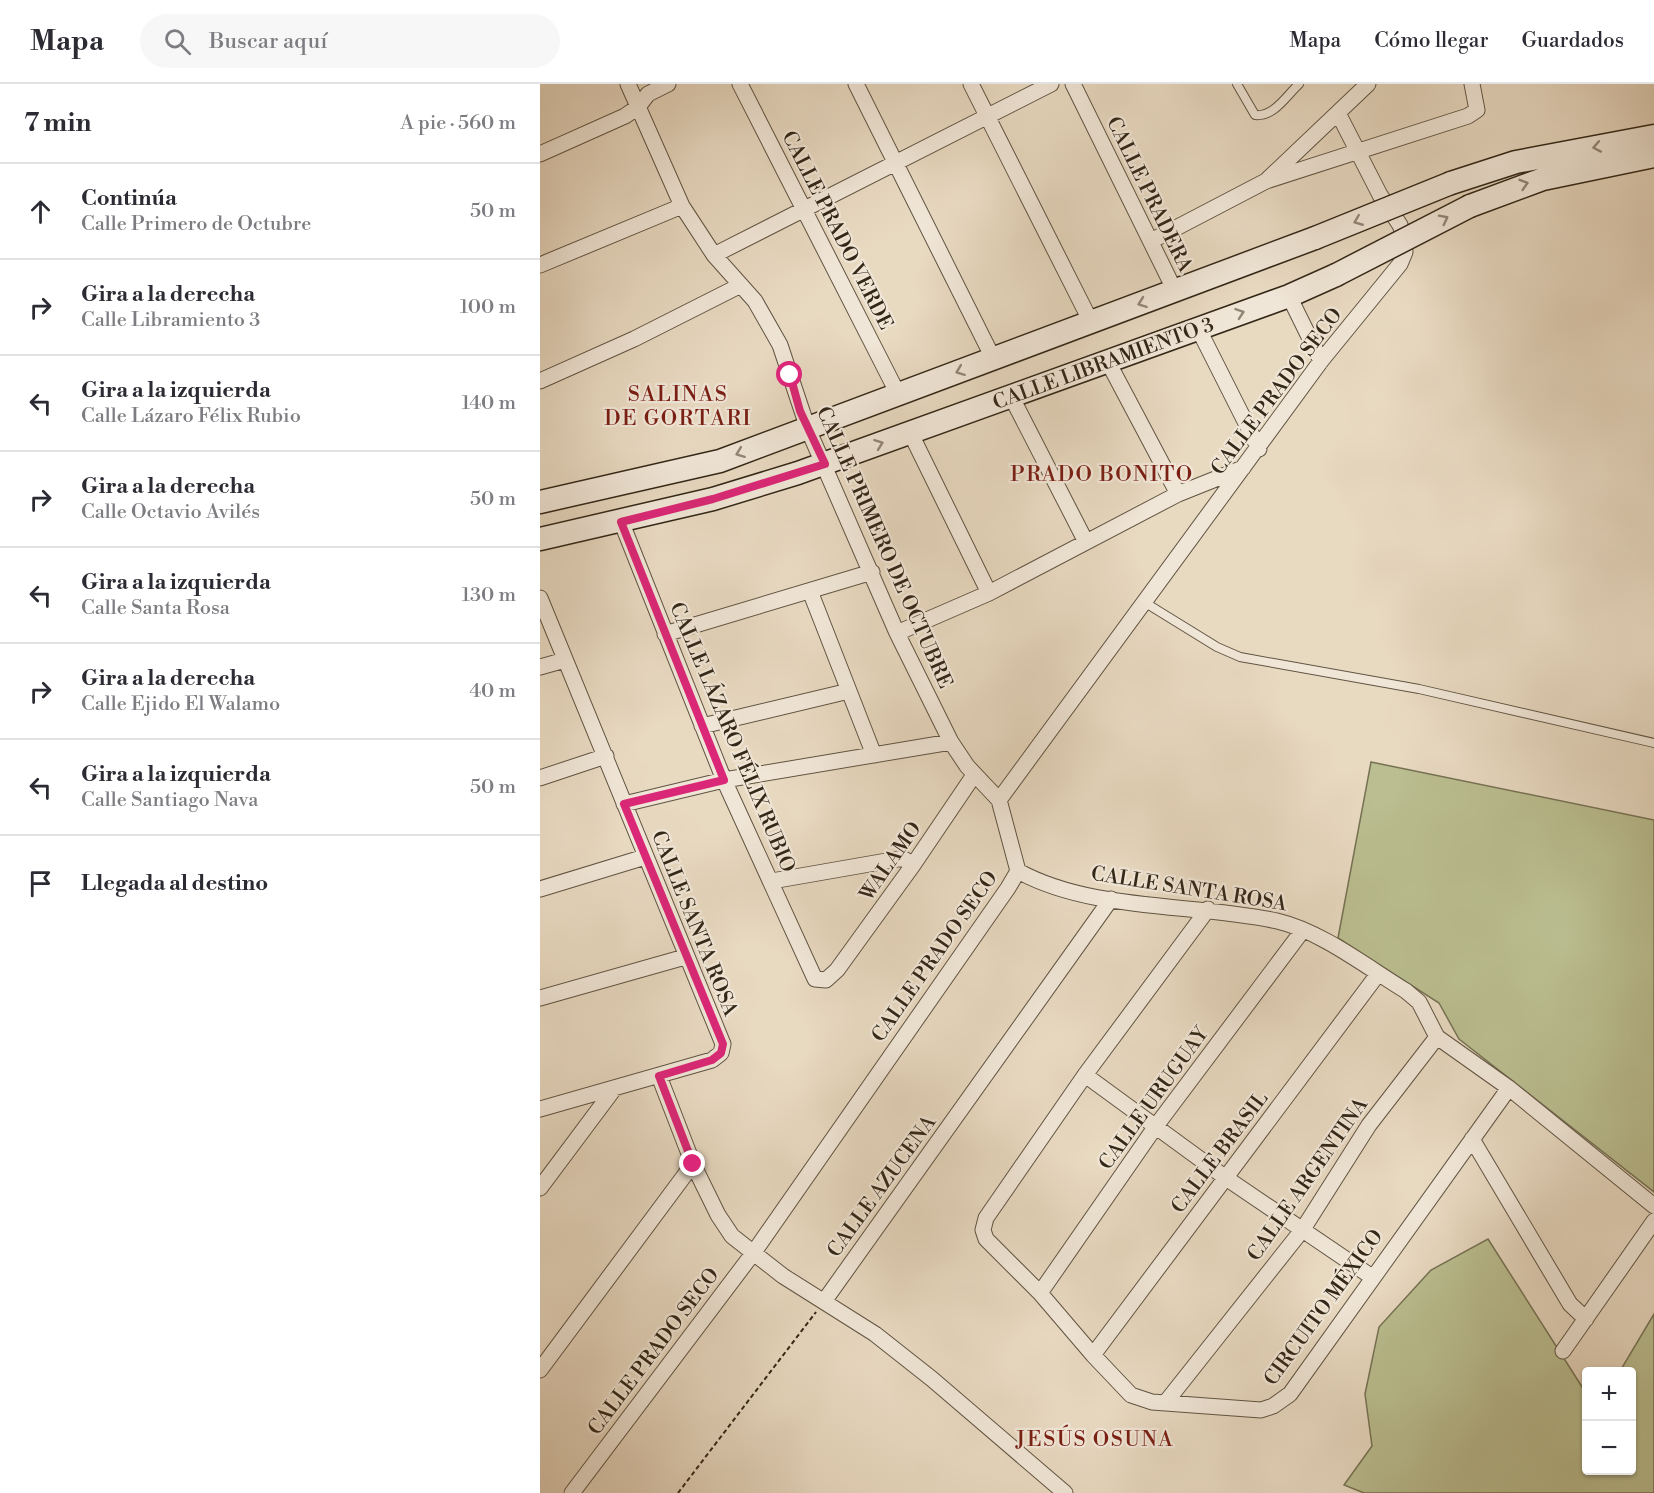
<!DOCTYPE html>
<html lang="es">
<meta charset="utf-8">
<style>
:root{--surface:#fff;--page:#f7f7f7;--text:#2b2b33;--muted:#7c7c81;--line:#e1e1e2}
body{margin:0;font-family:"Libre Bodoni",serif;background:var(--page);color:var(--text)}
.controls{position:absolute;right:18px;bottom:18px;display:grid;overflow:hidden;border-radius:6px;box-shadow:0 2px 4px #0004}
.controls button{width:54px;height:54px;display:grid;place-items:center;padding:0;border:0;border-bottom:2px solid var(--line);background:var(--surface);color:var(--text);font:30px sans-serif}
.stop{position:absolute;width:18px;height:18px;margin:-14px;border:4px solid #db2777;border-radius:50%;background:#fff}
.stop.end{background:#db2777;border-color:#fff;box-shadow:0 2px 6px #0008}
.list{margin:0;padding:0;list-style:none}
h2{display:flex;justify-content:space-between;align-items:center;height:78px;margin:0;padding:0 24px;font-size:26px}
h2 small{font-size:20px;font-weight:400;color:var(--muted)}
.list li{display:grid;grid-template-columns:39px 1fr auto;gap:18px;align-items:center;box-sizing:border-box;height:96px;padding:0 24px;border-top:2px solid var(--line)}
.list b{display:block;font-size:22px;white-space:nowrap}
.list p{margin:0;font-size:20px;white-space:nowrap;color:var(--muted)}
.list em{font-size:20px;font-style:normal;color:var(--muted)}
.icon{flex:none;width:33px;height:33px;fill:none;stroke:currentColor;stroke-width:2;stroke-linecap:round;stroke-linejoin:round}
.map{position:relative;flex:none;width:1114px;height:1409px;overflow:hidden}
header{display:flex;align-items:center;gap:36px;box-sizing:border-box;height:84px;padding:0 30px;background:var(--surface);border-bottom:2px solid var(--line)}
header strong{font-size:28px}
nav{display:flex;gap:33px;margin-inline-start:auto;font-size:21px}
.search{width:420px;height:54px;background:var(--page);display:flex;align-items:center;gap:15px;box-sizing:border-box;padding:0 21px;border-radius:33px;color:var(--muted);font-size:22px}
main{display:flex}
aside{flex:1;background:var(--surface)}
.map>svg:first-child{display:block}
</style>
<header>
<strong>Mapa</strong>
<div class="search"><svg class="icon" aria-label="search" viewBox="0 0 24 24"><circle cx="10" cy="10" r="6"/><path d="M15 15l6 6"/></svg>Buscar aquí</div>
<nav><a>Mapa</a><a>Cómo llegar</a><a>Guardados</a></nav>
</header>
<main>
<aside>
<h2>7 min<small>A pie · 560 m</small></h2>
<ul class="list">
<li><svg class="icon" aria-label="ahead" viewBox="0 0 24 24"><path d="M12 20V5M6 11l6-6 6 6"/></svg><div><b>Continúa</b><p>Calle Primero de Octubre</p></div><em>50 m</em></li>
<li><svg class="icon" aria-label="right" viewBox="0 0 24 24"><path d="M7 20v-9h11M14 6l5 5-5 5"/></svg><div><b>Gira a la derecha</b><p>Calle Libramiento 3</p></div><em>100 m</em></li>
<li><svg class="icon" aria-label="left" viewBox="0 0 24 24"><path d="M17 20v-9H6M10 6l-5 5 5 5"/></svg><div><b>Gira a la izquierda</b><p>Calle Lázaro Félix Rubio</p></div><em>140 m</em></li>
<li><svg class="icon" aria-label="right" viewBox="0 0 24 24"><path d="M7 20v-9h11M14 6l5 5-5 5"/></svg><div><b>Gira a la derecha</b><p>Calle Octavio Avilés</p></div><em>50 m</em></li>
<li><svg class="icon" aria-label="left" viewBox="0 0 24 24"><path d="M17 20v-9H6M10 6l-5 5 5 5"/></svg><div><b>Gira a la izquierda</b><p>Calle Santa Rosa</p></div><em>130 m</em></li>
<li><svg class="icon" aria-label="right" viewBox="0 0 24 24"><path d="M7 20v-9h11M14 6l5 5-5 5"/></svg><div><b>Gira a la derecha</b><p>Calle Ejido El Walamo</p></div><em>40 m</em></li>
<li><svg class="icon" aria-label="left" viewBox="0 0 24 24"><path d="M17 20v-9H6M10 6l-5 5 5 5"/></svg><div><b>Gira a la izquierda</b><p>Calle Santiago Nava</p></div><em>50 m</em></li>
<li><svg class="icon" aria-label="arrive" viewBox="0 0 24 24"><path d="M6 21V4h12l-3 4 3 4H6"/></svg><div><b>Llegada al destino</b></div></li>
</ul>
</aside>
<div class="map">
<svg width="1114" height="1409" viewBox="0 0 1114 1409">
<rect width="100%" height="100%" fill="#e8d9c1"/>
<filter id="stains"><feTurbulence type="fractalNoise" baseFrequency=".00333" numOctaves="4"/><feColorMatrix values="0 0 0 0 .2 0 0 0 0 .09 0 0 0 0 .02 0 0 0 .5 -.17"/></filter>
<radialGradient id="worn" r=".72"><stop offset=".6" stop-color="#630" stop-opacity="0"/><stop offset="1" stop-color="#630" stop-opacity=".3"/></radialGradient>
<path fill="#babe90" stroke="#767254" stroke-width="1.5" d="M831 678 1114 736V1108L919 955 899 919 798 854Z
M948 1155 1046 1309V1386H1092V1288L1080 1287 1114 1230V1409H824L804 1401 832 1362 825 1310 839 1243 891 1186Z"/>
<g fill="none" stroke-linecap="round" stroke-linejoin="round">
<g stroke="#605442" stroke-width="10">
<path id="lane" d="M697 0 715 31C734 33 746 12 759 0
M604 518 677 563 700 573 879 605 1114 659"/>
</g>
<g stroke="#605442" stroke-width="17">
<path id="street" d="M88 0 142 122 174 171 215 217 240 261 268 345 357 549 411 658 427 682 459 716
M200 0 358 310
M316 0 453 274
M431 0 551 238
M533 0 635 207
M0 70 85 32 98 23 108 10 128 0
M728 95 828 0
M611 157 726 97 928 32 937 26 932 0
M174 171 511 0
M0 181 142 122
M749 212 781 277
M658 244 719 365
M567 276 638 410
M0 297 94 255 201 201
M471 312 546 458
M370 348 449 509
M81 437 184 696 275 895 286 896 297 886 373 781 434 691
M270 507 334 671
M0 514 183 960 181 969 172 976 0 1025
M357 549 449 509 638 410 703 384
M125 550 332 488
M0 583 25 576
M162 642 309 607
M0 694 66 672
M459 716 781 277 860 180 865 168 864 152 860 141 840 111 798 29
M84 720 184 696 411 658
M478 787C552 828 655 819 737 837 781 847 828 884 866 907L879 918 897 953 969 1004 1114 1122
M232 797 358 775H364L373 781
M0 805 105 773
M668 825 545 991 446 1134 443 1146 446 1155 500 1209 553 1271 591 1311 612 1318 721 1326 733 1322 750 1310 969 1004
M0 914 145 873
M545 991 686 1094 832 1193
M119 992 153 1080 178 1131 192 1152 243 1192 335 1250 392 1295 525 1409
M932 1055 1030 1220 1046 1235
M0 1104 74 1005
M500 1209 616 1042 763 846
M285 1216 571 815
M1023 1267 1114 1137
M553 1271 838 890
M0 1286 153 1080
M626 1318 763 1145 829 1041 897 953
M32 1409 214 1168 468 804 478 787 459 716"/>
</g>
<g stroke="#332717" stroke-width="25">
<path id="secondary" d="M911 99 976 78 1114 52
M930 122 1003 95 1114 72
M0 418 180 377 775 154
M0 455 173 415 258 389 749 212 796 191"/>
</g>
<path stroke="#332717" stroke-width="2" stroke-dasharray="4.5 3" stroke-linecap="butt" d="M138 1409 276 1228"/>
<use href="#lane" stroke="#f0e6d7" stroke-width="8"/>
<use href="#street" stroke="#f0e6d7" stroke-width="15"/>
<use href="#secondary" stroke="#f0e6d7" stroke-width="22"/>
<g stroke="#332717" stroke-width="25" stroke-linecap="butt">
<path id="secondary-bridge" d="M775 154 911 99
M796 191 930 122"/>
</g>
<use href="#secondary-bridge" stroke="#f0e6d7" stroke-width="22"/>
</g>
<defs><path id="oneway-chevron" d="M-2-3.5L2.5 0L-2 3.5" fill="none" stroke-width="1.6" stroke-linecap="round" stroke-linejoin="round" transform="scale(1.5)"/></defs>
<g stroke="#928677">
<use href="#oneway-chevron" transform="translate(1057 63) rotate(169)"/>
<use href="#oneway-chevron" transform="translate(984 100) rotate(-17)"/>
<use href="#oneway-chevron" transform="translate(904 135) rotate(-27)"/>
<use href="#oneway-chevron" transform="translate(818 137) rotate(158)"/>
<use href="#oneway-chevron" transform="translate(602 219) rotate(160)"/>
<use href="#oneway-chevron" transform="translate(700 229) rotate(-19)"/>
<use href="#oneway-chevron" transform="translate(420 287) rotate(159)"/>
<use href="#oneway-chevron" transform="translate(339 360) rotate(-20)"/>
<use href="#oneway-chevron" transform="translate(200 369) rotate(159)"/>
</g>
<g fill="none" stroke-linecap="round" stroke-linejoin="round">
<path stroke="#db2777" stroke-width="8" d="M153 1080 119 992 172 976 181 969 183 960 84 720 184 696 81 438 173 415 285 380 260 327 250 291"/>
</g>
<g text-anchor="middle" stroke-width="4.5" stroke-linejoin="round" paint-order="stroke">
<g font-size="20" fill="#332717" stroke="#f0e6d7">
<text transform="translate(610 110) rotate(64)" y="7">CALLE PRADERA</text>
<text transform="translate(298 146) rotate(63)" y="7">CALLE PRADO VERDE</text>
<text transform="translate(563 279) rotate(-20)" y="7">CALLE LIBRAMIENTO 3</text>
<text transform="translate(736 307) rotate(-53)" y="7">CALLE PRADO SECO</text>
<text transform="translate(345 463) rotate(66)" y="7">CALLE PRIMERO DE OCTUBRE</text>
<text transform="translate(193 653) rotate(67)" y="7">CALLE LÁZARO FÉLIX RUBIO</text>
<text transform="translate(350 777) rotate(-55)" y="7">WALAMO</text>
<text transform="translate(649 804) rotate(9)" y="7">CALLE SANTA ROSA</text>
<text transform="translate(155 839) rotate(68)" y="7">CALLE SANTA ROSA</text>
<text transform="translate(394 872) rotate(-55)" y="7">CALLE PRADO SECO</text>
<text transform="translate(613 1014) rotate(-54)" y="7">CALLE URUGUAY</text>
<text transform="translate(679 1068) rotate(-53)" y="7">CALLE BRASIL</text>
<text transform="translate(767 1095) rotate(-55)" y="7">CALLE ARGENTINA</text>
<text transform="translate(341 1102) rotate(-54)" y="7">CALLE AZUCENA</text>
<text transform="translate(783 1223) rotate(-54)" y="7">CIRCUITO MÉXICO</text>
<text transform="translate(113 1267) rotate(-53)" y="7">CALLE PRADO SECO</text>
</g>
<g font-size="21" letter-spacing="1.5" fill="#7a1f14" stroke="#f0e6d7">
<text x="138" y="317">SALINAS<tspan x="138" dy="24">DE GORTARI</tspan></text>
<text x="562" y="397">PRADO BONITO</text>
<text x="555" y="1362">JESÚS OSUNA</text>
</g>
</g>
<rect width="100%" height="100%" filter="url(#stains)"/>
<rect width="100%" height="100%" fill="url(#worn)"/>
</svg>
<div class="controls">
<button>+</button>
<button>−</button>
</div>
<div class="stop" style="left:250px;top:291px"></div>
<div class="stop end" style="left:153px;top:1080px"></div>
</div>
</main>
